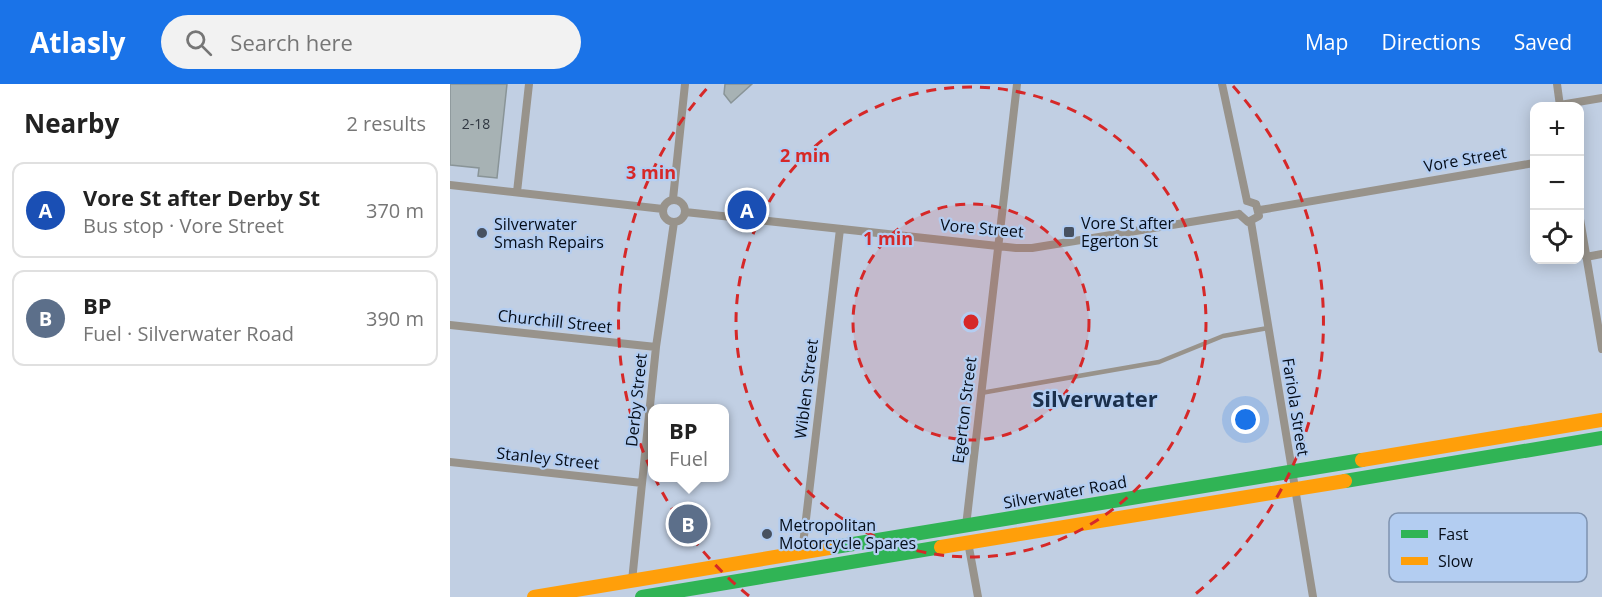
<!DOCTYPE html>
<meta charset="utf-8">
<style>
:root{--surface:#fff;--page:#f2f2f2;--text:#222;--muted:#767676;--line:#e0e0e0;--accent:#1a73e8}
body{margin:0;font-family:"Open Sans",sans-serif;background:var(--page);color:var(--text)}
.controls{position:absolute;right:18px;top:18px;display:grid;overflow:hidden;border-radius:12px;box-shadow:0 3px 15px #0003}
.controls button{width:54px;height:54px;display:grid;place-items:center;padding:0;border:0;border-bottom:2px solid var(--line);background:var(--surface);color:var(--text);font:30px sans-serif}
.you{position:absolute;left:796px;top:336px;width:21px;height:21px;margin:-15px;border:4px solid #fff;border-radius:50%;background:#1a73e8;box-shadow:0 0 0 9px #1a73e833}
.badge{display:grid;place-items:center;width:39px;height:39px;border-radius:50%;background:var(--accent);color:#fff;font-size:20px;font-weight:700}
.pin{position:absolute;translate:-50% -50%;border:3px solid #fff;box-shadow:0 2px 6px #0006}
.popup{position:absolute;left:198px;top:320px;width:81px;height:78px;box-sizing:border-box;display:grid;place-content:center;border-radius:12px;background:var(--surface);filter:drop-shadow(0 2px 4px #0005);font-size:20px;white-space:nowrap;color:var(--muted)}
.popup b{font-size:22px;color:var(--text)}
.popup::after{content:'';position:absolute;left:50%;top:100%;margin-left:-12px;border:12px solid transparent;border-top-color:var(--surface)}
.list{margin:0;padding:0;list-style:none}
h2{display:flex;justify-content:space-between;align-items:center;height:78px;margin:0;padding:0 24px;font-size:26px}
h2 small{font-size:20px;font-weight:400;color:var(--muted)}
.list li{display:grid;grid-template-columns:39px 1fr auto;gap:18px;align-items:center;box-sizing:border-box;height:96px;margin:0 12px 12px;padding:0 12px;border:2px solid var(--line);border-radius:12px}
.list b{display:block;font-size:22px;white-space:nowrap}
.list p{margin:0;font-size:20px;white-space:nowrap;color:var(--muted)}
.list em{font-size:20px;font-style:normal;color:var(--muted)}
.icon{flex:none;width:33px;height:33px;fill:none;stroke:currentColor;stroke-width:2;stroke-linecap:round;stroke-linejoin:round}
.map{position:relative;flex:none;width:1152px;height:513px;overflow:hidden}
header{display:flex;align-items:center;gap:36px;box-sizing:border-box;height:84px;padding:0 30px;background:var(--accent);color:#fff}
header strong{font-size:28px}
nav{display:flex;gap:33px;margin-inline-start:auto;font-size:21px}
.search{width:420px;height:54px;background:var(--page);display:flex;align-items:center;gap:15px;box-sizing:border-box;padding:0 21px;border-radius:33px;color:var(--muted);font-size:22px}
main{display:flex}
aside{flex:1;background:var(--surface)}
.map>svg:first-child{display:block}
</style>
<header>
<strong>Atlasly</strong>
<div class="search"><svg class="icon" aria-label="search" viewBox="0 0 24 24"><circle cx="10" cy="10" r="6"/><path d="M15 15l6 6"/></svg>Search here</div>
<nav><a>Map</a><a>Directions</a><a>Saved</a></nav>
</header>
<main>
<aside>
<h2>Nearby<small>2 results</small></h2>
<ul class="list">
<li><span class="badge" style="background:#1a4fb4">A</span><div><b>Vore St after Derby St</b><p>Bus stop · Vore Street</p></div><em>370 m</em></li>
<li><span class="badge" style="background:#5c6f8a">B</span><div><b>BP</b><p>Fuel · Silverwater Road</p></div><em>390 m</em></li>
</ul>
</aside>
<div class="map">
<svg width="1152" height="513" viewBox="0 0 1152 513">
<rect width="100%" height="100%" fill="#c1cfe3"/>
<path fill="#a7b2b4" stroke="#899497" stroke-width="1.5" d="M0 0H57L47 94 28 92 29 84 0 81Z
M275 0H302L281 19 274 10Z"/>
<g fill="none" stroke-linecap="round" stroke-linejoin="round">
<path stroke="#98938b" stroke-width="4.5" d="M531 309 709 278 773 252 818 244"/>
<path stroke="#98938b" stroke-width="8" d="M772 0 797 117
M1107 0 1110 22
M1110 21 1152 14
M0 101 213 125
M67 108 79 0
M223 115 235 0
M213 127a11 11 0 1 1 22 0a11 11 0 1 1-22 0Z
M810 126 1084 79
M235 128 566 164H582L789 130
M789 130 798 138 809 132 806 120 797 117
M1130 135 1152 265
M801 138 863 513
M1136 173 1152 170
M0 241 206 263
M0 378 192 399
M516 442 567 0
M518 458 528 513
M352 469 390 145
M182 497 206 263 224 138"/>
<path stroke="#30b455" stroke-width="14" d="M895 397 1152 354
M379 464 912 376
M192 513 491 463"/>
<path stroke="#ff9f0a" stroke-width="14" d="M912 376 1152 336
M491 463 895 397
M84 513 379 464"/>
</g>
<circle cx="521" cy="238" r="118" fill="#d62828" fill-opacity=".12"/>
<g fill="none" stroke="#d62828" stroke-width="3" stroke-dasharray="10 8">
<circle cx="521" cy="238" r="118"/>
<circle cx="521" cy="238" r="235"/>
<path d="M299 512A353 353 0 0 1 259 2M783 2A353 353 0 0 1 743 512"/>
</g>
<g fill="#475160" stroke="#b3cdf1" stroke-width="2">
<rect x="613" y="142" width="12" height="12" rx="3"/>
<circle cx="32" cy="149" r="6"/>
<circle cx="317" cy="450" r="6"/>
</g>
<g text-anchor="middle" stroke-width="4.5" stroke-linejoin="round" paint-order="stroke">
<g font-size="14" fill="#2e3640">
<text x="26" y="45">2-18</text>
</g>
<g font-size="16" fill="#050d19" stroke="#b3cdf1">
<text transform="translate(1015 75) rotate(-10)" y="6">Vore Street</text>
<text transform="translate(532 144) rotate(5)" y="6">Vore Street</text>
<text transform="translate(105 237) rotate(6)" y="6">Churchill Street</text>
<text transform="translate(356 305) rotate(-83)" y="6">Wiblen Street</text>
<text transform="translate(186 316) rotate(-84)" y="6">Derby Street</text>
<text transform="translate(846 323) rotate(81)" y="6">Fariola Street</text>
<text transform="translate(514 326) rotate(-83)" y="6">Egerton Street</text>
<text transform="translate(98 374) rotate(6)" y="6">Stanley Street</text>
<text transform="translate(615 408) rotate(-10)" y="6">Silverwater Road</text>
</g>
<g font-size="16" fill="#050d19" stroke="#b3cdf1" text-anchor="start">
<text x="631" y="145">Vore St after<tspan x="631" dy="18">Egerton St</tspan></text>
<text x="44" y="146">Silverwater<tspan x="44" dy="18">Smash Repairs</tspan></text>
<text x="329" y="447">Metropolitan<tspan x="329" dy="18">Motorcycle Spares</tspan></text>
</g>
<g font-size="22" font-weight="bold" fill="#1b304c" stroke="#b3cdf1">
<text x="645" y="323">Silverwater</text>
</g>
</g>
<rect x="939" y="429" width="198" height="69" rx="9" fill="#b3cdf1" stroke="#7f93b0" stroke-width="1.5"/>
<rect x="951" y="446" width="27" height="8" fill="#30b455"/>
<rect x="951" y="473" width="27" height="8" fill="#ff9f0a"/>
<g font-size="16" fill="#050d19">
<text x="988" y="456">Fast</text>
<text x="988" y="483">Slow</text>
</g>
<circle cx="521" cy="238" r="9" fill="#d62828" stroke="#b3cdf1" stroke-width="3"/>
<g font-size="18" text-anchor="middle" font-weight="bold" fill="#d62828" stroke="#b3cdf1" stroke-width="4.5" stroke-linejoin="round" paint-order="stroke">
<text x="355" y="78">2 min</text>
<text x="201" y="95">3 min</text>
<text x="438" y="161">1 min</text>
</g>
</svg>
<div class="controls">
<button>+</button>
<button>−</button>
<button><svg class="icon" aria-label="locate" viewBox="0 0 24 24"><circle cx="12" cy="12" r="6"/><path d="M12 2v4M12 18v4M2 12h4M18 12h4"/></svg></button>
</div>
<div class="you"></div>
<div class="pin badge" style="left:297px;top:126px;background:#1a4fb4">A</div>
<div class="pin badge" style="left:238px;top:440px;background:#5c6f8a">B</div>
<div class="popup"><b>BP</b>Fuel</div>
</div>
</main>
